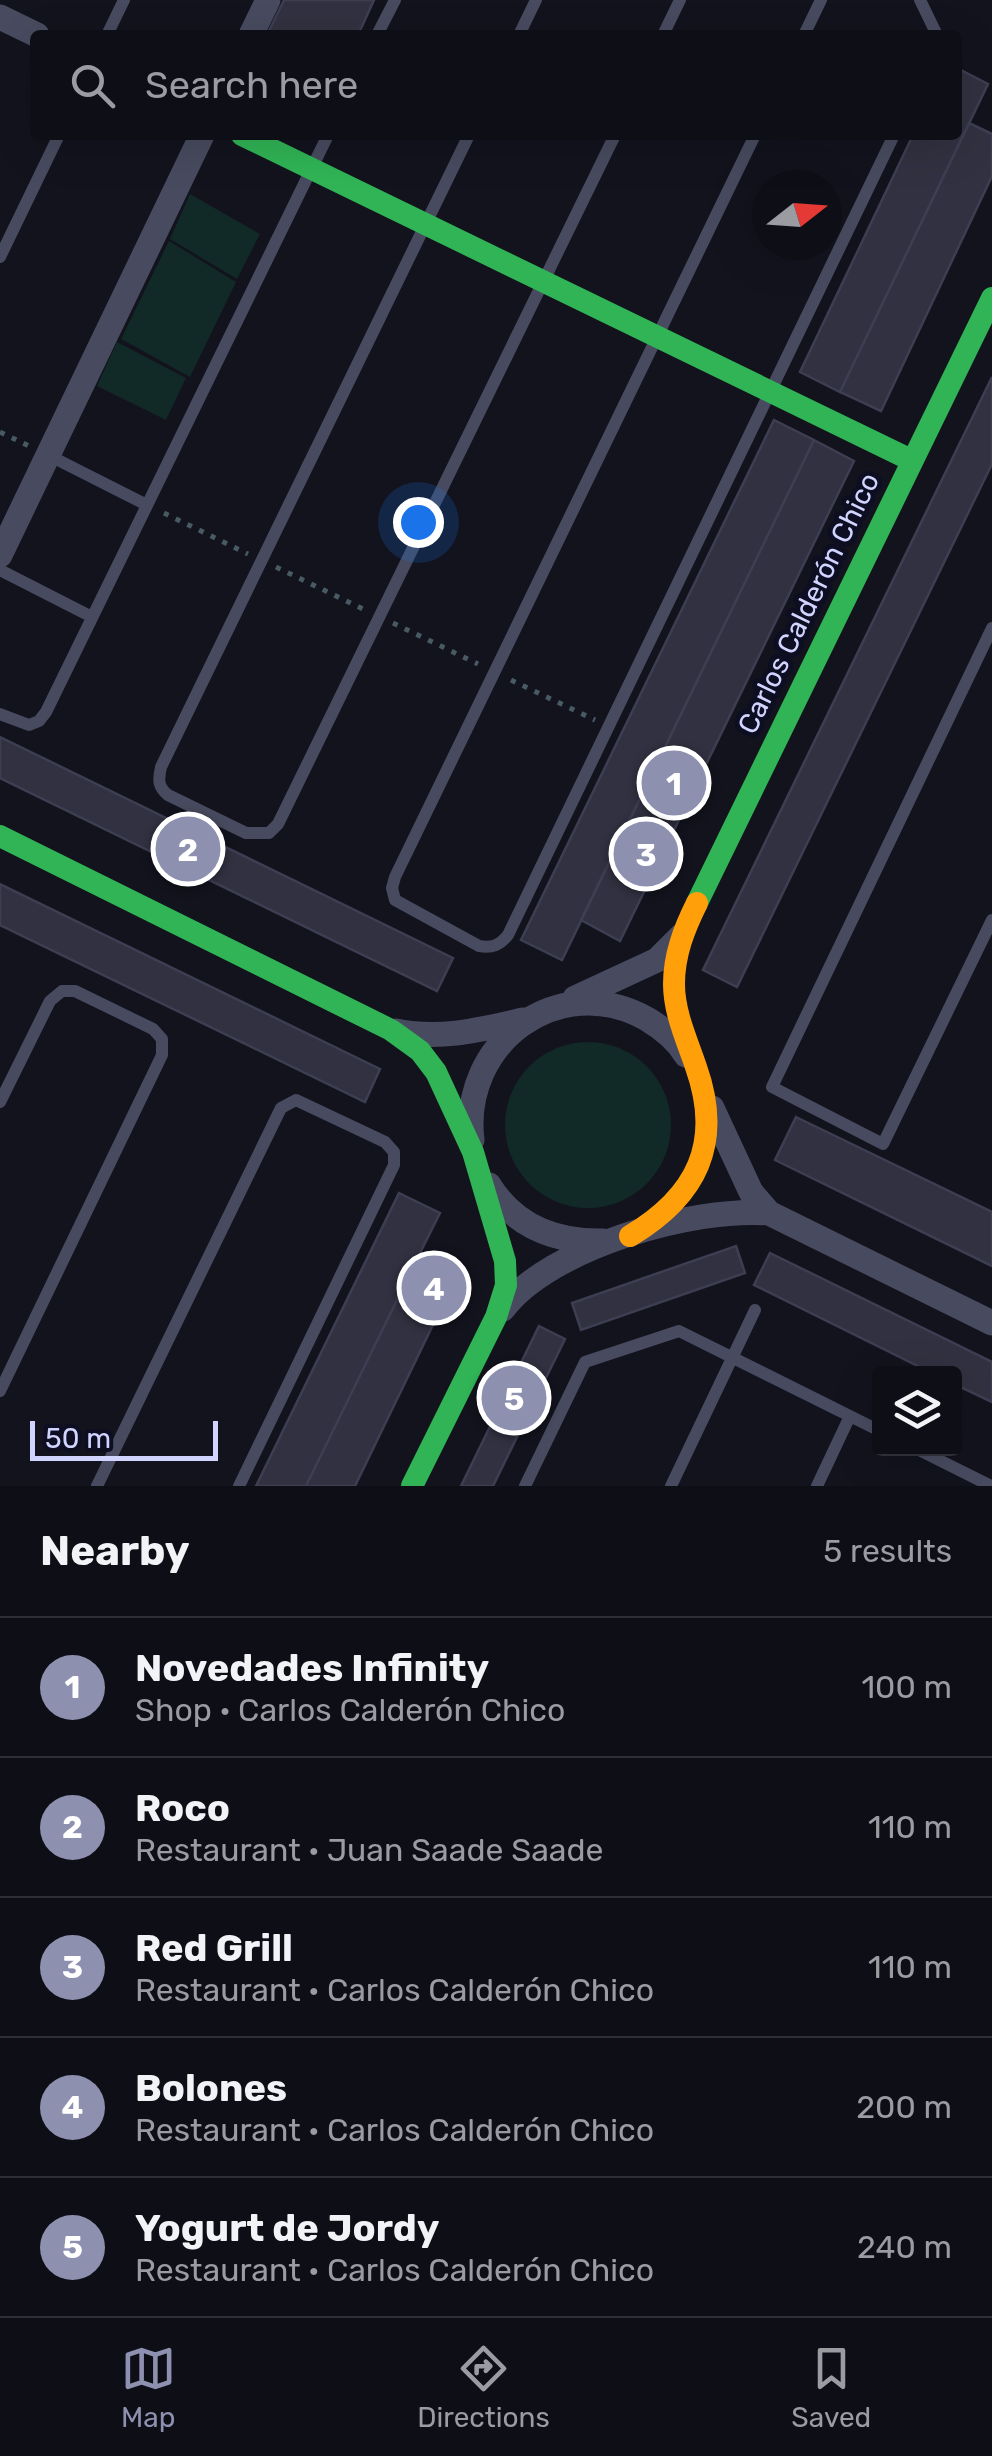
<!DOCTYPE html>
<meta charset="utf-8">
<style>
:root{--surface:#0e0e16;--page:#17171f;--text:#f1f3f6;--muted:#9b9ca1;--line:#2e2e35;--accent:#8e90b0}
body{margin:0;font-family:Rubik,sans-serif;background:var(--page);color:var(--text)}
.controls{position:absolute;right:30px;bottom:30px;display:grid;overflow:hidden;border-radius:10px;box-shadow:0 10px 40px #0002}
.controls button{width:90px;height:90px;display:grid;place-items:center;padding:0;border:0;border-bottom:2px solid var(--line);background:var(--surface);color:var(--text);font:50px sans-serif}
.compass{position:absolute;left:752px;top:170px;width:90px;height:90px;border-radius:50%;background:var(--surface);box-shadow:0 10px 40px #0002;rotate:73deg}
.scale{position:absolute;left:30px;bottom:25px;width:188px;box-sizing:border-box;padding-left:10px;border:5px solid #d1d4fe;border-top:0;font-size:28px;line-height:35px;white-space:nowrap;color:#d1d4fe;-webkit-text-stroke:8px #0e0e23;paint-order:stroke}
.you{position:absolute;left:418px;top:522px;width:35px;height:35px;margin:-25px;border:8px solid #fff;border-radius:50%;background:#1a73e8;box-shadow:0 0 0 15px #1a73e833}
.badge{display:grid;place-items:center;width:65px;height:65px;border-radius:50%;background:var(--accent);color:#fff;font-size:32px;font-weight:700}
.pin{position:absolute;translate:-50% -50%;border:5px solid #fff;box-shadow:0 2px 10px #0006}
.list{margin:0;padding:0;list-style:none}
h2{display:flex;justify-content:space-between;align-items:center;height:130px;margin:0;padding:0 40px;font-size:42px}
h2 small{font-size:32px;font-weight:400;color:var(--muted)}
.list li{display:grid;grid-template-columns:65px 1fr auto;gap:30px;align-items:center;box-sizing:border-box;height:140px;padding:0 40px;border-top:2px solid var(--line)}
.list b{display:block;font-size:38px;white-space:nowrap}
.list p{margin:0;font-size:32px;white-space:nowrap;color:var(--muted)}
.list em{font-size:32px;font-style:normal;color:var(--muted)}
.icon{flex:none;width:55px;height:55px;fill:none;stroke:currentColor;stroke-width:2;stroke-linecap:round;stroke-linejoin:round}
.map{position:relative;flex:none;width:992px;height:1486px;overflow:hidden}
.search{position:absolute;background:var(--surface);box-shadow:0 10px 40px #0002;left:30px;right:30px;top:30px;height:110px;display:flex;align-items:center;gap:25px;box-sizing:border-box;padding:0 35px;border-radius:10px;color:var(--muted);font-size:38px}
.sheet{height:830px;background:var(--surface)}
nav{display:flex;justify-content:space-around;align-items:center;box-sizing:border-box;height:140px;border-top:2px solid var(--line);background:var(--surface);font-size:28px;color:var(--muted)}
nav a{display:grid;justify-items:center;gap:5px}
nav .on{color:var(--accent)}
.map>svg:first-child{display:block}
</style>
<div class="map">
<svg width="992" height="1486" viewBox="0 0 992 1486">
<rect width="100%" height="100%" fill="#13131e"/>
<path fill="#112927" d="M190 194 260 234 237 279 170 239Z
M169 241 236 282 190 377 121 339Z
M117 342 186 378 166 420 97 386Z
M505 1125a83 83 0 1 1 166 0a83 83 0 1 1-166 0Z"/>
<path fill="#313141" stroke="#3d3e52" stroke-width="2.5" d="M284 0H374L358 35H267Z
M957 68 988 84 840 392 800 372 913 135H957Z
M969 123 992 134V176L881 411 840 392Z
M992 377V464L737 987 703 970Z
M774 420 814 440 562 960 521 940Z
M814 440 854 461 620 941 581 920Z
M0 737 453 958 437 991 0 778Z
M0 884 380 1069 365 1102 0 925Z
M796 1117 992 1212V1266L775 1160Z
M399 1193 440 1213 420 1253 306 1486H256Z
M736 1246 745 1273 581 1330 572 1303Z
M420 1253 459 1271 355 1486H306Z
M770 1253 992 1362V1402L954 1384V1374H934L754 1285Z
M539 1326 565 1339 493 1486H461Z"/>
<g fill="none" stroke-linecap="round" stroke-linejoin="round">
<path stroke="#485a63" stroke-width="5" stroke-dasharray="5 8" stroke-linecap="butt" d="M0 432 29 446
M164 513 248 554
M276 567 365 610
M393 623 478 664
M511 680 595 720"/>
<path stroke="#484b5f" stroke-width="12" d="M920 0 937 35
M107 35 124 0
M377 35 395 0
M519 35 536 0
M663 35 680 0
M804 35 821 0
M469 135 161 767C158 780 158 787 168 795L246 833H269L278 824 615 135
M755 135 395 877 392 888 395 900 479 946C492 948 499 946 508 935L894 135
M0 257 59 135
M48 455 147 505
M0 570 92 617
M992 628 772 1087 883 1144 992 920
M0 714 29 725 39 721 46 712 328 135
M0 1102 50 1001 62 991H75L153 1029 162 1039V1055L0 1391
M915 1448 991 1486
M97 1486 281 1108 296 1100 385 1142 394 1152V1165L239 1486
M525 1486 585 1362 679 1331 880 1431
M671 1486 755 1310
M817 1486 850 1416"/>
<path stroke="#484b5f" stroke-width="25" d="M0 17 37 35
M251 35 268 0
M0 555 202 135
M575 998 657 960 681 936
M396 1031C441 1040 479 1030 523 1020
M712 1108 751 1192 769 1213
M472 1140C460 1043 559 969 647 1019 662 1028 677 1040 686 1055
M489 1185C515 1227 556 1242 603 1241
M503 1309C550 1247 693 1207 769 1213L992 1323"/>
<path stroke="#30b455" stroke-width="22" d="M242 135 911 460
M0 836 391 1030 420 1051 436 1072 473 1152 505 1261 506 1285 496 1317 412 1486
M697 903 992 298"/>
<path stroke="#ff9f0a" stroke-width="22" d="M630 1236C697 1196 723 1143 696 1067 687 1040 674 1013 674 984 674 955 684 929 697 903"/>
</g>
<g text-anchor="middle" stroke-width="10" stroke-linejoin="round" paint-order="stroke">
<g font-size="28" fill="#d1d4fe" stroke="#0e0e23">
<text transform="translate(808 603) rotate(-64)" y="10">Carlos Calderón Chico</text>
</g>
</g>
</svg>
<div class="controls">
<button><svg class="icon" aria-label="layers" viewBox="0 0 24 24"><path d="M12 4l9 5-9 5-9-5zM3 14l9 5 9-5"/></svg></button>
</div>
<svg class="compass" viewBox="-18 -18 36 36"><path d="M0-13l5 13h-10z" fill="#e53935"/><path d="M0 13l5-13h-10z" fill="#9b9ca1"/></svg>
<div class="scale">50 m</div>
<div class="you"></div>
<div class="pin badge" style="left:674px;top:783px">1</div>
<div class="pin badge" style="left:188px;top:849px">2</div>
<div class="pin badge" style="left:646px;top:854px">3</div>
<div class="pin badge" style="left:434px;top:1288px">4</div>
<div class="pin badge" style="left:514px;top:1398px">5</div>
<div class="search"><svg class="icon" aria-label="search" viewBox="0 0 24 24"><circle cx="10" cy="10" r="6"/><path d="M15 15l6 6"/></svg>Search here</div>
</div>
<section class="sheet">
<h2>Nearby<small>5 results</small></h2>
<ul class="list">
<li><span class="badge">1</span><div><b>Novedades Infinity</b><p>Shop · Carlos Calderón Chico</p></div><em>100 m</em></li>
<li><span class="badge">2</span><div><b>Roco</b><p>Restaurant · Juan Saade Saade</p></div><em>110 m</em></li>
<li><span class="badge">3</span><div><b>Red Grill</b><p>Restaurant · Carlos Calderón Chico</p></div><em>110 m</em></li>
<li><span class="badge">4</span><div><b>Bolones</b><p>Restaurant · Carlos Calderón Chico</p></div><em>200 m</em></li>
<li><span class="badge">5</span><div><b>Yogurt de Jordy</b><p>Restaurant · Carlos Calderón Chico</p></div><em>240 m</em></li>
</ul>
</section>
<nav>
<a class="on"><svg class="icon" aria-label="map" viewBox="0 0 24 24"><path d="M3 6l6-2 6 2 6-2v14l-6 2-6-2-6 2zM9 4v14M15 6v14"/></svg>Map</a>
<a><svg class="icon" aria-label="directions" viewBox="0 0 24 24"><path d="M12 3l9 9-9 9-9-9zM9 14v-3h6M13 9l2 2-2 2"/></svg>Directions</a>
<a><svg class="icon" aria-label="saved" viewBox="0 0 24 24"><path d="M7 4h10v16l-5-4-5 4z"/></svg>Saved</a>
</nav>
